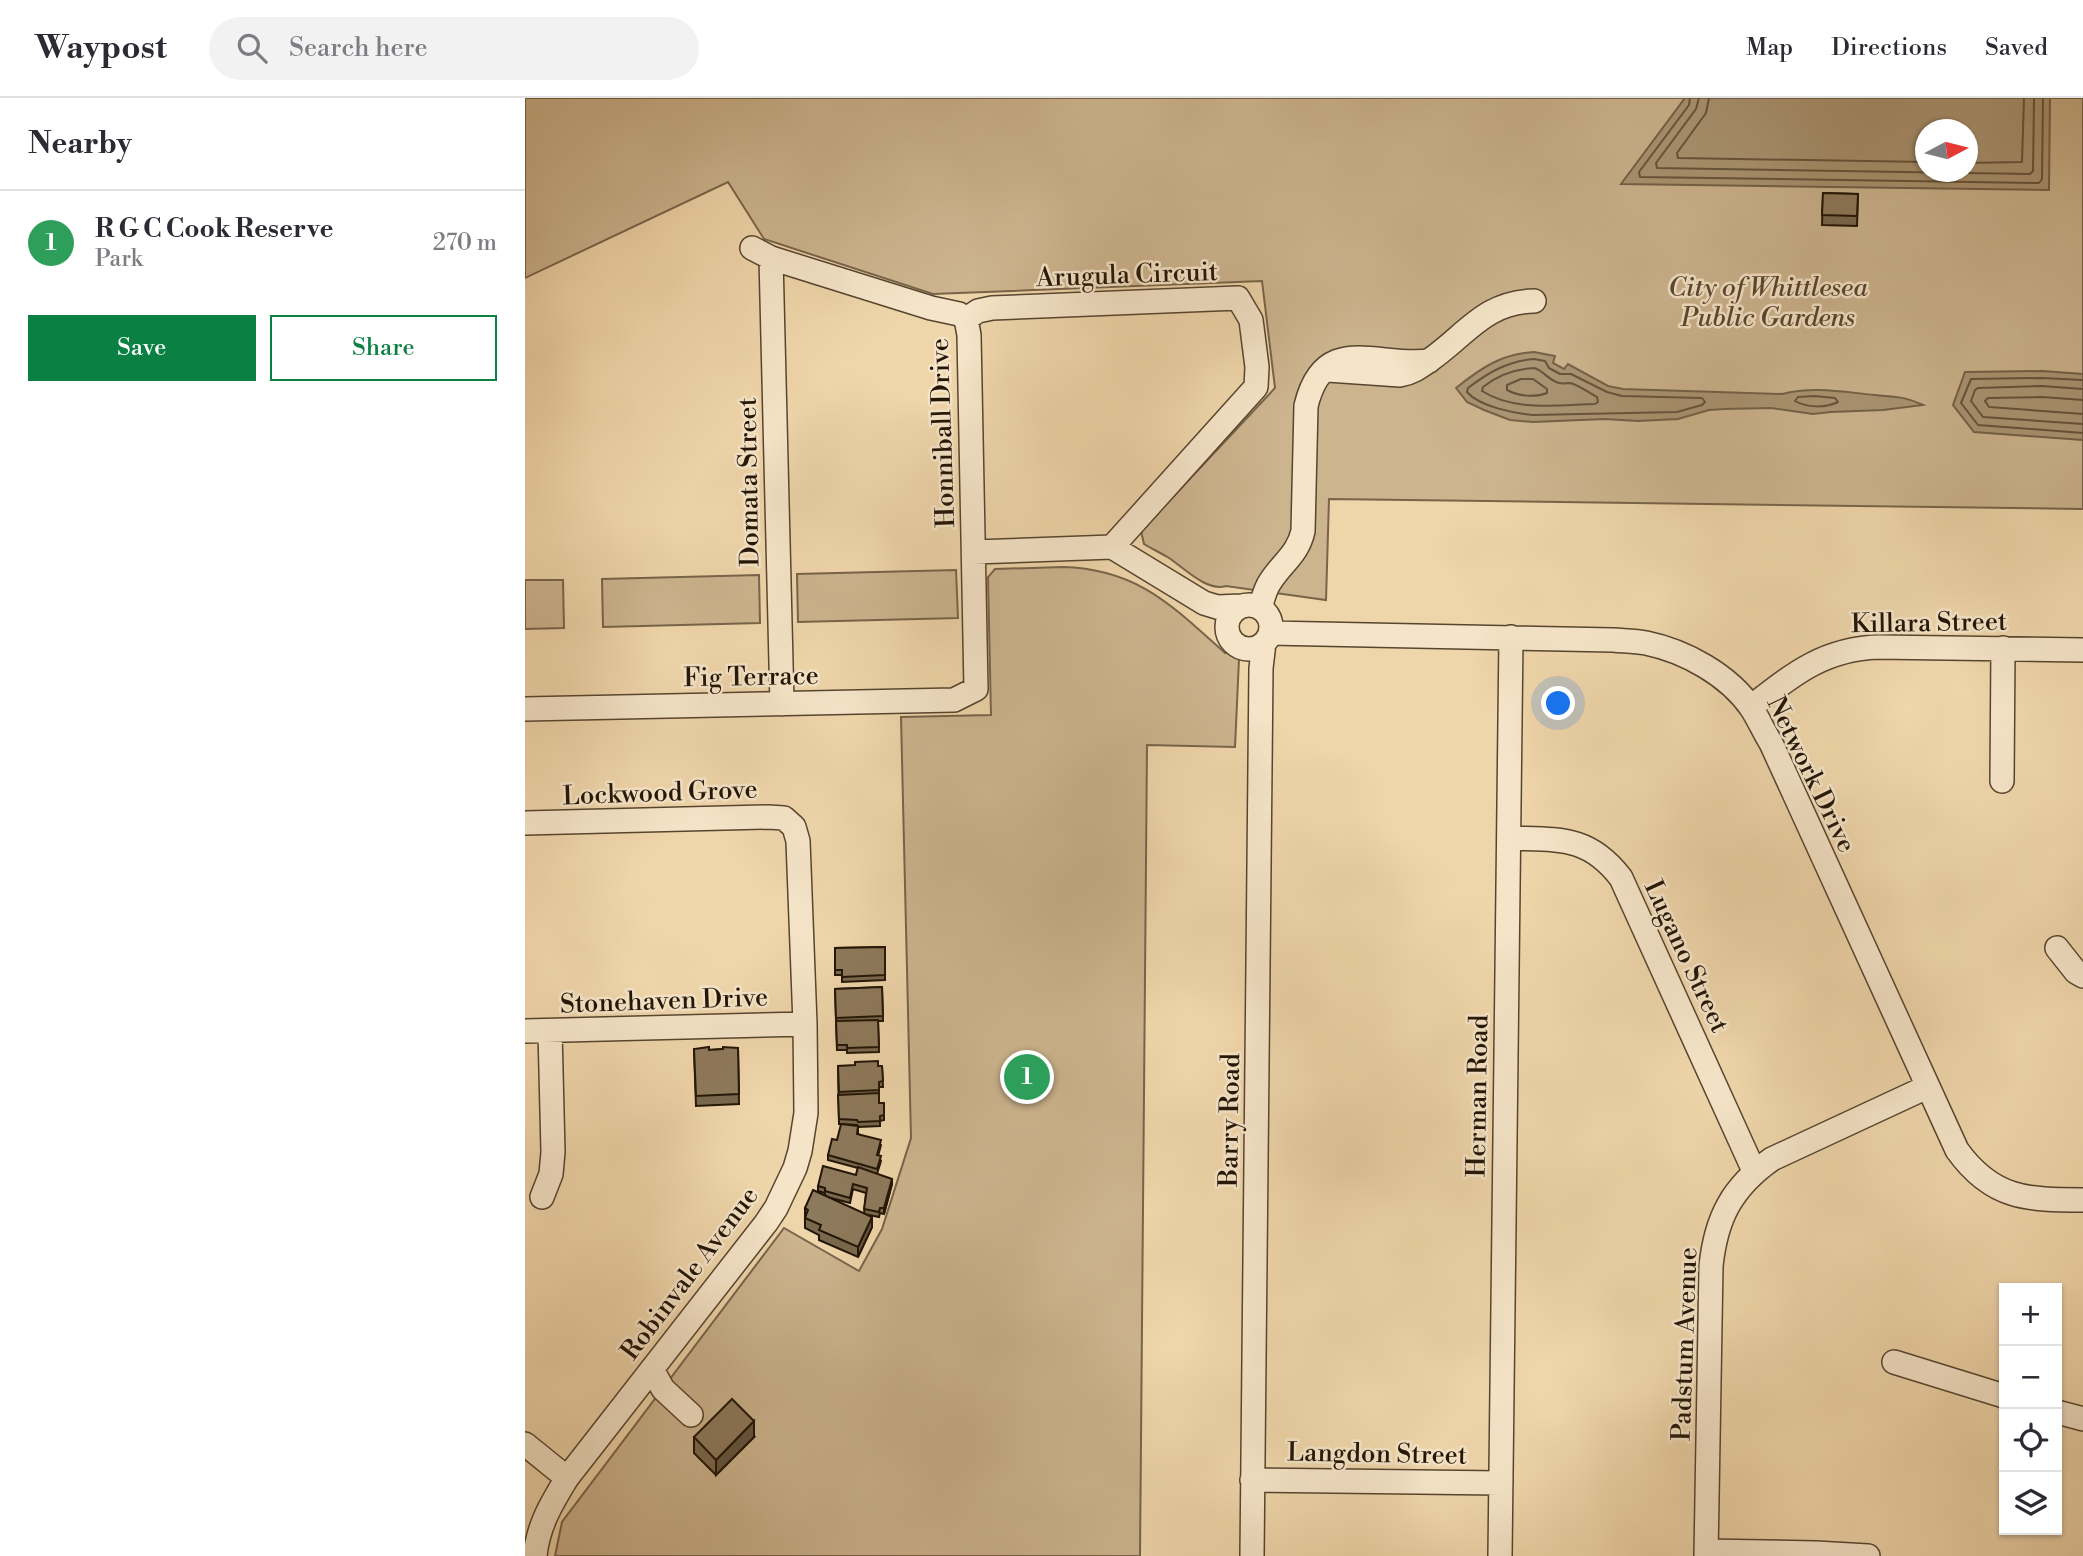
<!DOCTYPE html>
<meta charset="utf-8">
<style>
:root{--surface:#fff;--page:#f2f2f3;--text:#2b2b33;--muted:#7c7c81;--line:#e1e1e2;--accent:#0b8043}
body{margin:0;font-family:"Libre Bodoni",serif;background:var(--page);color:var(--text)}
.controls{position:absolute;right:21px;bottom:21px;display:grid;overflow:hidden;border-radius:0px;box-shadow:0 2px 5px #0004}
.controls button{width:63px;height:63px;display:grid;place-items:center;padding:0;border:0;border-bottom:2px solid var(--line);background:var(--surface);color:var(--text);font:35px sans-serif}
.compass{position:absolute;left:1390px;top:21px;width:63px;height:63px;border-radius:50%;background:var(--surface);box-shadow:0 2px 5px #0004;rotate:83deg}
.you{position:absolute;left:1034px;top:606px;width:24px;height:24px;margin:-18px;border:5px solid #fff;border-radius:50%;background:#1a73e8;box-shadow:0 0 0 10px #1a73e833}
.badge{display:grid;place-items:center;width:46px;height:46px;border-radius:50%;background:var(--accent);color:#fff;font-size:23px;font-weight:700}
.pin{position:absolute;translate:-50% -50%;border:4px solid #fff;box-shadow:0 2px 7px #0006}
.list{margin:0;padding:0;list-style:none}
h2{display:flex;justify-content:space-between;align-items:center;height:91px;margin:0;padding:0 28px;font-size:30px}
h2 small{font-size:23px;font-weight:400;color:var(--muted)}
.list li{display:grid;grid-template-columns:46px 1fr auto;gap:21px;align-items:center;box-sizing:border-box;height:105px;padding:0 28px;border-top:2px solid var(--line)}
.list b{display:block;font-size:26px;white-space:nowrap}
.list p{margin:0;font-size:23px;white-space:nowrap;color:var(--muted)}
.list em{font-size:23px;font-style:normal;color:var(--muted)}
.actions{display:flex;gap:14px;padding:21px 28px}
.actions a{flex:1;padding:16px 0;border:2px solid var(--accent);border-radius:0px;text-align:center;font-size:24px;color:var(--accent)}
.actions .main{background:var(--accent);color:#fff}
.icon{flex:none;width:38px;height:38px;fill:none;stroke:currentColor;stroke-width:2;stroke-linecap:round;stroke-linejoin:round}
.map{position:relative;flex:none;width:1558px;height:1458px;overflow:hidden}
header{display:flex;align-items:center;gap:42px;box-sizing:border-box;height:98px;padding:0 35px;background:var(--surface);border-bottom:2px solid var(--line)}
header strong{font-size:33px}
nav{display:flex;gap:38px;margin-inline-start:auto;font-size:24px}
.search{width:490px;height:63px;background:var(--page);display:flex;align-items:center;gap:18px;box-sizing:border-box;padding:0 24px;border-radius:38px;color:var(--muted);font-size:26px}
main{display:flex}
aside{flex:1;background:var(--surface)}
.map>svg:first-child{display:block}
</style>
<header>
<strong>Waypost</strong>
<div class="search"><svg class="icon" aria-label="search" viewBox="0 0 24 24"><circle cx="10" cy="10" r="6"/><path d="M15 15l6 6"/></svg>Search here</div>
<nav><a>Map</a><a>Directions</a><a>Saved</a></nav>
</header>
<main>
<aside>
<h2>Nearby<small></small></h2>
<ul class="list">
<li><span class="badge" style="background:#2e9e5b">1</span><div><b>R G C Cook Reserve</b><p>Park</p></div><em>270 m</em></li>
</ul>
<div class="actions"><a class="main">Save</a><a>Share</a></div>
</aside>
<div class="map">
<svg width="1558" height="1458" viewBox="0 0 1558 1458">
<rect width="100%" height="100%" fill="#efd5aa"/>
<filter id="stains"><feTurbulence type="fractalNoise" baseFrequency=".00286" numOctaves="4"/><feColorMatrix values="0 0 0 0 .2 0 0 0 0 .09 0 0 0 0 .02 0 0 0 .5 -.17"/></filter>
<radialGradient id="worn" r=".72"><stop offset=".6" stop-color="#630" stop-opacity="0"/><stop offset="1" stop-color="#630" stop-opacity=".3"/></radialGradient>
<path fill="#ccb48e" stroke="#78644a" stroke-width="2" fill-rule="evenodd" d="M0 0H1558V411L804 401 801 502 701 488C682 494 659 470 644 460 636 455 627 451 619 446L616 433 750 290 737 183 408 196 239 141 203 84 0 180ZM1400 32H1442V74H1400Z
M538 469C613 471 647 508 700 555L715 539 710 649 622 647 615 1458H30L37 1424 259 1130 334 1173 357 1131 386 1040 376 619 466 617 463 479 470 471Z
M431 472 433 520 273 524 272 476Z
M234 477 235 525 78 529 77 481Z
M0 482H38L39 530 0 531Z"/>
<path fill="#aa9472" stroke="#746147" stroke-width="2" fill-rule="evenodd" d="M1160 0H1525L1524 92 1096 86ZM1400 32H1442V74H1400Z
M1009 254 1030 258 1028 265 1039 271 1043 266 1083 288 1098 291 1257 296C1288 288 1318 294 1350 297 1370 299 1379 298 1398 307L1358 312 1306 314 1288 316 1246 310 1199 311 1184 312 1153 321 1113 323 1080 321 1008 324 985 322 959 312 942 304 931 290C956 270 976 256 1009 254Z
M1518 273 1558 276V342L1449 334 1428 307 1440 274Z"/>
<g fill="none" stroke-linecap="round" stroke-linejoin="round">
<path stroke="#66543c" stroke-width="2" d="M1165 0 1164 7 1114 74 1115 79 1514 85 1517 81 1518 0
M1174 0 1171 11 1131 65 1132 70 1505 76 1508 73 1509 0
M1184 0 1181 15 1152 55 1153 60 1400 64
M1442 65 1497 64 1499 0
M1009 261 1020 263 1024 270 1035 276H1046L1082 294 1097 298 1177 300 1180 304 1177 307 1152 314 1008 317C989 315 955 309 942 294L943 290C964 274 983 263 1009 261Z
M1009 270C1018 272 1023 282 1034 285 1037 286 1041 285 1045 285 1054 287 1064 295 1072 299L1073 304 1070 306C1033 307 990 314 957 293L958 289C973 277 990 271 1009 270Z
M996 281H1008L1022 291V295C1010 300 993 298 982 292V287Z
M1558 282 1517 280 1446 281 1436 305 1453 327 1558 335
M1558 291 1517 288 1453 290 1450 292 1446 303 1458 319 1558 326
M1289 298 1310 300 1313 304C1301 310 1282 310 1270 303L1273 299Z
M1558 302 1517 299 1463 300 1460 303 1464 309 1558 316"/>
<g stroke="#56452f" stroke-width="26">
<path id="minor" d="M246 160 257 606
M441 221 453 213 467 210 713 200 726 222 732 269 731 289 587 449
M803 272 875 277C887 275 895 269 905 262 942 236 960 204 1009 203
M449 454 587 449 679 505 692 509 717 508
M702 529a22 22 0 1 1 44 0a22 22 0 1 1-44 0Z
M735 510C738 501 740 491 745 484 757 465 773 456 778 433L781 308C799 233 852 270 904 263
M745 535 1088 542C1099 543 1110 543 1121 545 1160 553 1204 577 1227 611 1234 622 1239 634 1246 645L1432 1052C1467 1101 1502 1102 1558 1102
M1226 609C1267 577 1298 551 1353 549L1558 552
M0 611 429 602 451 591 444 237 441 221 434 216 406 210 246 160 227 150
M1477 683 1478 550
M0 725 243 719 259 720 269 729 273 743 280 926 281 1015 275 1053 270 1070 251 1110 241 1125 42 1380C26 1406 13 1428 10 1458
M984 740C1033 742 1063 737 1096 780L1229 1073
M1532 850 1551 874 1558 878
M0 933 280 926
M17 1099 26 1076 28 1054 25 933
M1369 1264 1479 1298
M127 1271 138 1291 166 1317
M1532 1314 1558 1321
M0 1346 42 1380
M727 1382 976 1385
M1181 1453 1291 1455 1343 1458
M727 1458 736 570 739 545
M975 1458 986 539
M1181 1458 1186 1168C1191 1120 1207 1089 1247 1061L1402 989"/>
</g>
<use href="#minor" stroke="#f5e4c8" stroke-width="23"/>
</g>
<path fill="#79684e" stroke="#231506" stroke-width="2" d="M1298 95 1333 96 1332 128 1297 127Z
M360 849V882L317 884V877H310V850Z
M357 889 358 923H353L354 954 322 955V952H312L310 891Z
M213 950 214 1006 171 1008 169 951 184 952Z
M313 968H357L358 989H354V1005H359V1022L355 1023V1028L333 1029V1036L356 1047 353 1058 356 1063 352 1076 367 1086 359 1116 355 1115 354 1119 339 1116 341 1095 328 1091 325 1105 302 1099 347 1129 333 1159 294 1142V1137L280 1130V1110L300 1097V1095L293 1093V1088L331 1077 333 1070 303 1062V1057L312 1042 333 1028 332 1027 314 1026Z
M169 1339H229L191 1377 169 1355Z"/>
<path fill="#635540" stroke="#231506" stroke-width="2" d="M367 1081V1086L359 1116V1110Z
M347 1119V1129L333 1159V1149Z
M229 1323V1339L191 1377V1362Z"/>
<path fill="#8d795b" stroke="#231506" stroke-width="2" d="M1298 95 1333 96 1332 118 1297 117Z
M360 849V877L317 879V872H310V850Z
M357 889 358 918 311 920 310 891Z
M353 922 354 949 322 950V947H312L311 923Z
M184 949V952L198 951V949L213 950 214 996 171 998 169 951Z
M353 963V968H357L358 983 354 984V992L314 994 313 968 330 967V964Z
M354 995V1005H359V1017L355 1018V1023L333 1024 332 1022 314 1021 313 997Z
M316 1026 333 1028 332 1036 356 1042 352 1057 356 1058 352 1071 303 1057 307 1041 312 1042Z
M298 1068 331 1077 333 1069 367 1081 359 1110H355L354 1114 339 1111 342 1090 328 1086 325 1100 300 1093V1090L293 1088Z
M288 1092 347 1119 333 1149 294 1132 296 1127 280 1120 283 1112 280 1110Z
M207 1301 229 1323 191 1362 169 1339Z"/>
<g text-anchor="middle" stroke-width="5" stroke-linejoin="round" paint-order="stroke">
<g font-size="26" fill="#231506" stroke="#f5e4c8">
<text transform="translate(602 176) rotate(-2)" y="9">Arugula Circuit</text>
<text transform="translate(417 335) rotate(-92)" y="9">Honniball Drive</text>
<text transform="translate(223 384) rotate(-91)" y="9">Domata Street</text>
<text transform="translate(1404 524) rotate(-1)" y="9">Killara Street</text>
<text transform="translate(226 578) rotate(-1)" y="9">Fig Terrace</text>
<text transform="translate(1287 676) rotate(64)" y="9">Network Drive</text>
<text transform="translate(135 694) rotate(-2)" y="9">Lockwood Grove</text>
<text transform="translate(1162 858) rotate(65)" y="9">Lugano Street</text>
<text transform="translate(139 902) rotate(-2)" y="9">Stonehaven Drive</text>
<text transform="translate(952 998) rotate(-89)" y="9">Herman Road</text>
<text transform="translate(704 1022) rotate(-89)" y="9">Barry Road</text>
<text transform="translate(164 1175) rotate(-53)" y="9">Robinvale Avenue</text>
<text transform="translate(1159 1246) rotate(-88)" y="9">Padstum Avenue</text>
<text transform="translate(852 1355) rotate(1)" y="9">Langdon Street</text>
</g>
<g font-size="26" font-style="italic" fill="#56452f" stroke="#f5e4c8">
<text x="1243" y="198">City of Whittlesea<tspan x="1243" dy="30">Public Gardens</tspan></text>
</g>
</g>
<rect width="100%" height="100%" filter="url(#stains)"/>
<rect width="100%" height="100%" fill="url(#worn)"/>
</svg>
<div class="controls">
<button>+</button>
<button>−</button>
<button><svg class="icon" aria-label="locate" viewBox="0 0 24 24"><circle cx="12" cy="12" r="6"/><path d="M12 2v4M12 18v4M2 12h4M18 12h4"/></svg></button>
<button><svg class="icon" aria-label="layers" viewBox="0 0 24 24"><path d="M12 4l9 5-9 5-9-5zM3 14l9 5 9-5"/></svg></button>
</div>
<svg class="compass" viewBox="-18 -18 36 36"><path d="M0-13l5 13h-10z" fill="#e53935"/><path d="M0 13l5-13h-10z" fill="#7c7c81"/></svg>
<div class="you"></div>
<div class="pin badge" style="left:502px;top:979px;background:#2e9e5b">1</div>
</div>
</main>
